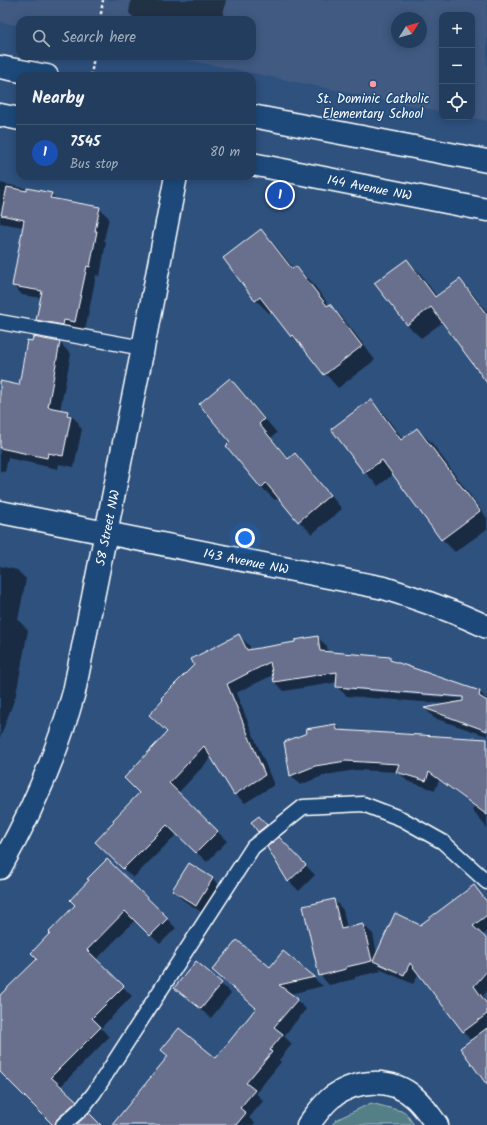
<!DOCTYPE html>
<meta charset="utf-8">
<style>
:root{--surface:#223d5e;--page:#2e4867;--text:#f1f3f6;--muted:#a2aebc;--line:#3f5673;--accent:#e797bd}
body{margin:0;font-family:Kalam,sans-serif;background:var(--page);color:var(--text)}
.controls{position:absolute;right:12px;top:12px;display:grid;overflow:hidden;border-radius:8px;box-shadow:0 2px 10px #0003}
.controls button{width:36px;height:36px;display:grid;place-items:center;padding:0;border:0;border-bottom:1px solid var(--line);background:var(--surface);color:var(--text);font:20px sans-serif}
.compass{position:absolute;left:391px;top:12px;width:36px;height:36px;border-radius:50%;background:var(--surface);box-shadow:0 2px 10px #0003;rotate:53deg}
.you{position:absolute;left:245px;top:538px;width:14px;height:14px;margin:-10px;border:3px solid #fff;border-radius:50%;background:#1a73e8;box-shadow:0 0 0 6px #1a73e833}
.badge{display:grid;place-items:center;width:26px;height:26px;border-radius:50%;background:var(--accent);color:#fff;font-size:13px;font-weight:700}
.pin{position:absolute;translate:-50% -50%;border:2px solid #fff;box-shadow:0 1px 4px #0006}
.list{margin:0;padding:0;list-style:none}
h2{display:flex;justify-content:space-between;align-items:center;height:52px;margin:0;padding:0 16px;font-size:17px}
h2 small{font-size:13px;font-weight:400;color:var(--muted)}
.list li{display:grid;grid-template-columns:26px 1fr auto;gap:12px;align-items:center;box-sizing:border-box;height:56px;padding:0 16px;border-top:1px solid var(--line)}
.list b{display:block;font-size:15px;white-space:nowrap}
.list p{margin:0;font-size:13px;white-space:nowrap;color:var(--muted)}
.list em{font-size:13px;font-style:normal;color:var(--muted)}
.icon{flex:none;width:22px;height:22px;fill:none;stroke:currentColor;stroke-width:2;stroke-linecap:round;stroke-linejoin:round}
.map{position:relative;flex:none;width:487px;height:1125px;overflow:hidden}
.search{position:absolute;background:var(--surface);box-shadow:0 2px 10px #0003;left:16px;top:16px;width:240px;height:44px;display:flex;align-items:center;gap:10px;box-sizing:border-box;padding:0 14px;border-radius:12px;color:var(--muted);font-size:15px}
.panel{position:absolute;background:var(--surface);box-shadow:0 2px 10px #0003;left:16px;top:72px;width:240px;height:108px;border-radius:12px}
.map>svg:first-child{display:block}
</style>
<div class="map">
<svg width="487" height="1125" viewBox="0 0 487 1125">
<rect width="100%" height="100%" fill="#2e517e"/>
<filter id="ink" filterUnits="userSpaceOnUse"><feTurbulence type="fractalNoise" baseFrequency=".025" numOctaves="2"/><feDisplacementMap in="SourceGraphic" scale="8" xChannelSelector="R" yChannelSelector="G"/><feConvolveMatrix kernelMatrix="1 2 1 2 8 2 1 2 1" color-interpolation-filters="sRGB"/></filter>
<g filter="url(#ink)">
<path fill="#3f5a82" fill-rule="evenodd" d="M0 0H487V121L468 117H472V15H442V112L168 56H252V20H20V26L0 22ZM397 18H421V42H397Z"/>
<path fill="#557f86" stroke="#aabfc2" d="M371 1103 405 1112 414 1125H332L336 1120Z"/>
<path fill="#0007" fill-rule="evenodd" d="M131 0H226L222 20H136L129 13Z
M0 183 51 194 58 201 99 208 109 218 104 240 106 242 100 276 96 275 85 331 47 329 37 320 42 298 22 295 13 285 23 227 0 223Z
M261 231 274 244 294 269 296 267 310 280 329 305 343 318 375 360 338 388 292 336 272 311 269 313 256 300Z
M407 260 420 273 437 297 460 280 473 294 487 312V381L443 322 421 338 407 325Z
M59 342 71 354 60 410 67 412 79 423 78 425 82 429 74 467 59 464 58 469 8 458 5 472 0 471V382L20 386Z
M230 380 243 393 277 433 271 438 289 459 295 455 308 468 342 509 312 534 299 521 279 497 275 500 261 487 232 443Z
M371 400 384 414 403 439 417 429 431 442 487 518V529L455 552 442 539 394 474 378 486 365 472Z
M0 566 17 570 26 579 18 620 28 630 16 695 0 738Z
M239 636 249 645 251 651 296 643 317 637 327 646 328 653 389 658 394 662 480 692 487 700V736L434 718 426 709 447 704 347 696 337 687 338 682 284 691 274 682 273 675 236 693 274 785 245 803 235 794 212 757 178 793 227 841 207 862 177 834 133 878 96 842 140 793 168 732ZM346 687 468 697 467 699 346 689Z
M336 725 342 731 487 739V828L472 810 475 807 439 780 435 790 407 781 399 772 356 770 325 775 300 785 291 775Z
M279 838 315 875 299 891 289 881 268 847Z
M107 860 176 928 160 944 135 920 96 960 132 996 101 1028 109 1037 60 1087 81 1107 64 1125H54L0 1070V997L38 959 77 905 90 880Z
M190 864 213 879 222 888 206 915 183 900 173 890Z
M474 886 487 901V932L482 936 487 941V991L483 996 487 1002V1083L471 1041 419 973 413 984 384 971 380 967 381 971 355 977V979L329 985 320 975 334 900 343 910 347 928 363 925 373 934 377 954 420 926Z
M283 953 323 986 290 994 306 1009 284 1036 292 1044 279 1060 281 1062 256 1093 263 1101 249 1118 255 1123 253 1125H114L216 1059 257 1009 213 970 271 968Z
M221 984 231 993 211 1018 185 997 175 988Z"/>
<path fill="#686f8d" stroke="#fff" d="M7 187 27 191V188L52 193 50 198 100 207 95 231H97L90 267 87 266 75 322 64 320 63 325 36 320 42 291 12 286 24 220 1 215Z
M261 229 292 269 296 266 327 306 330 304 362 346 324 375 293 335 291 337 260 297 255 301 223 258Z
M407 259 435 297 460 279 487 315V383L431 307 407 325 374 283Z
M33 337 60 342 48 407 68 411 67 415 71 416 63 456 48 453 47 458 0 448V381L19 385 27 340 32 341Z
M230 378 264 419 259 424 288 459 295 453 330 495 298 522 266 483 261 488 226 446 230 442 199 404Z
M371 399 401 440 417 428 480 511 441 540 382 460 364 473 331 429Z
M239 634 247 650 295 642V640L318 636 320 651 390 657V660L480 691 479 696 487 701V731L424 708 463 701V697L336 687 337 672 274 682 270 662 227 684 265 775 234 795 204 746 169 783 218 831 196 853 167 825 123 869 95 842 114 822 113 820 139 793 124 778 167 732 149 715 163 700 161 698 194 665 191 659Z
M336 724 337 730 487 739V815L429 772 426 781 396 772 399 764 346 761 315 766 290 776 284 742 307 733 306 729Z
M259 816 267 825 258 832 251 822Z
M279 837 306 865 288 882 267 847Z
M107 859 168 918 150 936 125 911 87 950 124 986 92 1018 101 1027 51 1077 77 1101 57 1119 55 1125H53L0 1072V995L37 959 31 953 50 933 49 932 75 905 70 900 89 880 87 879Z
M189 863 213 878 196 906 172 890Z
M474 885 487 902V915L473 926 487 939V971L474 986 487 1004V1014L463 1032 410 963 404 975 373 961 395 913 420 925Z
M334 899 341 929 363 924 372 961 346 967V969L319 976 303 906Z
M237 940 270 967 283 951 315 977 279 985 298 999 274 1027 283 1034 270 1050 272 1052 246 1083 255 1090 240 1108 246 1113 236 1125H112L168 1056 161 1050 179 1028 216 1058 256 1008 212 970Z
M196 961 222 983 201 1009 174 988Z
M487 1028V1085L460 1048Z
M89 1113 101 1125H76Z"/>
<g fill="none" stroke-linecap="round" stroke-linejoin="round">
<g stroke="#fff" stroke-width="17">
<path id="service" d="M0 322 143 348
M63 1125 83 1107 94 1093 253 847 303 807 363 804 402 819 443 842 487 882"/>
</g>
<g stroke="#fff" stroke-width="25">
<g id="minor">
<path id="s1" d="M0 512 384 588C419 599 454 611 487 627"/>
<path d="M308 1125C315 1116 323 1104 332 1097 357 1079 392 1077 415 1098 424 1106 430 1116 437 1125"/>
</g>
</g>
<g stroke="#fff" stroke-width="25">
<g id="tertiary">
<path d="M0 67 47 76"/>
<path d="M0 115 20 119"/>
<path d="M252 116 487 161"/>
<path id="s2" d="M252 164 487 210"/>
<path id="s3" d="M0 868C32 812 57 754 74 692L143 348 176 176"/>
</g>
</g>
<path stroke="#fff" stroke-width="2.5" stroke-dasharray="3 3" stroke-linecap="butt" d="M100 20 103 0
M91 76 94 56"/>
<use href="#service" stroke="#1f4a7a" stroke-width="14"/>
<use href="#minor" stroke="#1f4a7a" stroke-width="22"/>
<use href="#tertiary" stroke="#1f4a7a" stroke-width="22"/>
</g>
</g>
<circle fill="#ff9aa2" stroke="#1f4a7a" stroke-width="1.5" cx="373" cy="84" r="4"/>
<g text-anchor="middle" stroke-width="3" stroke-linejoin="round" paint-order="stroke">
<g font-size="13" fill="#fff" stroke="#1f4a7a">
<text x="373" y="103">St. Dominic Catholic<tspan x="373" dy="15">Elementary School</tspan></text>
</g>
<g font-size="13" fill="#fff" stroke="#1f4a7a">
<text dy="5" stroke="none"><textPath href="#s2" startOffset="120">144 Avenue NW</textPath></text>
<text dy="5" stroke="none"><textPath href="#s3" startOffset="359">58 Street NW</textPath></text>
<text dy="5" stroke="none"><textPath href="#s1" startOffset="251">143 Avenue NW</textPath></text>
</g>
</g>
</svg>
<div class="controls">
<button>+</button>
<button>−</button>
<button><svg class="icon" aria-label="locate" viewBox="0 0 24 24"><circle cx="12" cy="12" r="6"/><path d="M12 2v4M12 18v4M2 12h4M18 12h4"/></svg></button>
</div>
<svg class="compass" viewBox="-18 -18 36 36"><path d="M0-13l5 13h-10z" fill="#e53935"/><path d="M0 13l5-13h-10z" fill="#a2aebc"/></svg>
<div class="you"></div>
<div class="pin badge" style="left:280px;top:195px;background:#1a4fb4">1</div>
<div class="search"><svg class="icon" aria-label="search" viewBox="0 0 24 24"><circle cx="10" cy="10" r="6"/><path d="M15 15l6 6"/></svg>Search here</div>
<section class="panel">
<h2>Nearby<small></small></h2>
<ul class="list">
<li><span class="badge" style="background:#1a4fb4">1</span><div><b>7545</b><p>Bus stop</p></div><em>80 m</em></li>
</ul>
</section>
</div>
